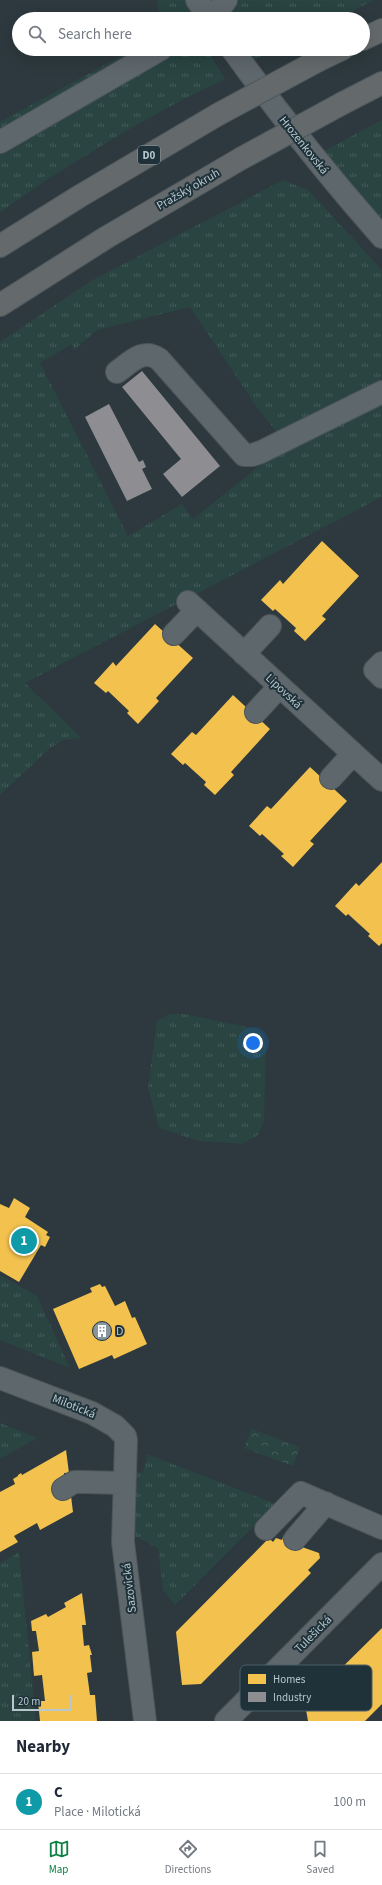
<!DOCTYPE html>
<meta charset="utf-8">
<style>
:root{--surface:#fff;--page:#f6f6f7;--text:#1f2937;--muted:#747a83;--line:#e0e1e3;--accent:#0b8043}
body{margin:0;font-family:"Source Sans 3",sans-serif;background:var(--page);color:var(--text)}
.scale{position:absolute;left:12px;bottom:10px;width:60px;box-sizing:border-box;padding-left:4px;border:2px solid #b8c7ce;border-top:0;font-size:11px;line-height:14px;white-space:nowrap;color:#b8c7ce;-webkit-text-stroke:3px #1f323a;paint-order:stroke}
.you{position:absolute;left:253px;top:1043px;width:14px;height:14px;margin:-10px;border:3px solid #fff;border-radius:50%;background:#1a73e8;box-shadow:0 0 0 6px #1a73e833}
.badge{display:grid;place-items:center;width:26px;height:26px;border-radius:50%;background:var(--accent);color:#fff;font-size:13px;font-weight:700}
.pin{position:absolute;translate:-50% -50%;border:2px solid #fff;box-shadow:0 1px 4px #0006}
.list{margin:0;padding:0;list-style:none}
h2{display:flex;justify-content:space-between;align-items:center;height:52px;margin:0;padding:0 16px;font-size:17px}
h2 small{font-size:13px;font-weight:400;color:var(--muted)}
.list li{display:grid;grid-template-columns:26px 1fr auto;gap:12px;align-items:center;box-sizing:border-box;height:56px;padding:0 16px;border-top:1px solid var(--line)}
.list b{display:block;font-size:15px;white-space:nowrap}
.list p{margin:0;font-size:13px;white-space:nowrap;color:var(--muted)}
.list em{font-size:13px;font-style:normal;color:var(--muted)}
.icon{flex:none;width:22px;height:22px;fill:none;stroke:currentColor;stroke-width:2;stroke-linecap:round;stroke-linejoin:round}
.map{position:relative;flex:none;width:382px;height:1721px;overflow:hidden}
.search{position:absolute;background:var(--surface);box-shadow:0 4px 16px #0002;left:12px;right:12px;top:12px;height:44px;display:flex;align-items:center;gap:10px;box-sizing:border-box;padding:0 14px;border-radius:22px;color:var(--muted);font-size:15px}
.sheet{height:108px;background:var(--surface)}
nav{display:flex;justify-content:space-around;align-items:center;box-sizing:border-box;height:56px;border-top:1px solid var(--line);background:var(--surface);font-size:11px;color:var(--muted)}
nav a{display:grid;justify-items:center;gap:2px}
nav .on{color:var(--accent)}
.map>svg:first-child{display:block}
</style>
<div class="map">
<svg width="382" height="1721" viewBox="0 0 382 1721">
<defs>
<pattern id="grass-tufts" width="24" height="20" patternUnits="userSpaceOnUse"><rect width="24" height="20" fill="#294441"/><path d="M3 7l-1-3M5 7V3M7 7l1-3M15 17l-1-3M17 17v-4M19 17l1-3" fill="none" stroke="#465e5b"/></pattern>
<pattern id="forest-crowns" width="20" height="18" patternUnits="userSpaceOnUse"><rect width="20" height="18" fill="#294441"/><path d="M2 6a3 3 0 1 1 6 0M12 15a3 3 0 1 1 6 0" fill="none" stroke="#465e5b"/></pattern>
</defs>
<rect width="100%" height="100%" fill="#2d393e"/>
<path fill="url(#grass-tufts)" d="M157 0H185L196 19H160Z
M239 0H374L336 19H229L232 8Z
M134 49H152L0 135V122Z
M172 49H207L225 79C148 115 70 163 0 212V148Z
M243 49H275L252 61Z
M382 120V226L322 152Z
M283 180 308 190 382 270V387L281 437 258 409 190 307 97 330 74 350 72 344 40 363 128 536 182 504 193 519 269 458 382 398V497L25 683 81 738 64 740 50 748 0 795V342L91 281Z
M169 1014H184L256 1029 263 1034 266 1046 264 1121 258 1135 242 1144 199 1141 159 1128 148 1088 157 1021Z
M0 1275 37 1296 70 1368 0 1340Z
M0 1423 37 1438 0 1459Z
M147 1454 276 1504 175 1605 163 1590 158 1548 135 1536 131 1493 137 1471 143 1473Z
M19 1552 36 1721H0V1563Z"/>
<path fill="url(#forest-crowns)" d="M251 1429 300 1447 293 1466 244 1448Z"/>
<path fill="#f2c14e" d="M322 541 359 576 322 616 326 619 305 641 294 631 296 628 275 609 273 611 261 600 280 580 283 584Z
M155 624 193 658 156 698 159 701 138 724 127 713 129 711 108 691 106 693 94 683 113 662 116 666Z
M233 695 270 729 231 772 234 775 215 795 204 785 206 782 185 763 183 765 171 754 192 732 196 735Z
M310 767 347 801 310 841 314 844 293 867 281 856 284 854 262 834 260 836 249 826 267 806 271 809Z
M382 862V943L379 946 368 936 370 934 348 914 346 916 335 906 356 883 359 886Z
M14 1198 30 1208 25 1217 48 1232 46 1235 50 1237 45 1247 41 1245 19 1282 0 1271V1204L9 1208Z
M100 1284 102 1287 105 1286 115 1306 125 1301 132 1318 135 1317 147 1344 114 1359 112 1355 79 1369 53 1309 92 1292 90 1288Z
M66 1450 69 1473H64V1477L71 1496 73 1512 40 1530 37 1523 14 1536 18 1542 0 1552V1492L15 1484 13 1479 18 1476V1475L21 1473 22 1475Z
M284 1535 304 1543 302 1547 319 1553 320 1558 308 1570 311 1573 201 1684 182 1685 176 1632 269 1538 273 1542 276 1538 282 1540Z
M82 1593 86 1625H82L84 1646 89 1645 92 1655H90L92 1672 87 1673 90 1695H95L97 1721H40L38 1701H45L42 1675 34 1676 32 1652 39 1651 36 1631H32L31 1621 46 1614 48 1617 66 1607 64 1603Z
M382 1628V1704L365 1721H308L305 1704Z"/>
<path fill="#8d8d92" d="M142 371 220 466 182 497 163 474 181 459 122 387Z
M109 404 139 462 143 460 146 467 142 469 152 489 127 501 85 417Z"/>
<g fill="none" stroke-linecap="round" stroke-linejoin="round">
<g stroke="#4c5458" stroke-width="24">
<path id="minor" d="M197 0 210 19
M212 19 226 0
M232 49C279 114 329 177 382 237
M0 142 161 49
M117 372C131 362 142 348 159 359L244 455H252L261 452 382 392
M188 602 382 780
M174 634 197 610
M244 654 270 626
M382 663 375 670 382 677
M256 712 279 687
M331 778 353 754
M0 1378 92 1413 115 1426 125 1436 126 1440 123 1542 145 1721
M63 1489 74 1482H83L123 1483
M266 1529 301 1493 382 1528
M295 1539 326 1503
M226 1721 382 1564"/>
</g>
<g stroke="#4d575c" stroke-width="24">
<path id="highway" d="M363 39 382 30
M319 60 342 49
M343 103 382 83
M0 246 80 196 217 115
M0 305 107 237 242 158"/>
</g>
<use href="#minor" stroke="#5e676c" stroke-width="22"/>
<use href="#highway" stroke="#64696b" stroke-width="22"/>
<g stroke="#4d575c" stroke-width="24" stroke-linecap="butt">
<path id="highway-bridge" d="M217 115 319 60
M242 158 343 103"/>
</g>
<use href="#highway-bridge" stroke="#64696b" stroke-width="22"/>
</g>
<defs>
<g id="building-disc" transform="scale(1)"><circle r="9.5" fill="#87959c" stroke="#1f323a"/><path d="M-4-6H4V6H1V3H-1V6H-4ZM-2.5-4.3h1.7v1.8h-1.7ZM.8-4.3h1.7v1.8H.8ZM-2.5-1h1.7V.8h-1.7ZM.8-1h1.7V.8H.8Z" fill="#fff"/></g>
</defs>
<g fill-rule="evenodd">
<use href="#building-disc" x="102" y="1331"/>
</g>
<g text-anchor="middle" stroke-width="4" stroke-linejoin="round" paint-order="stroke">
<rect fill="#1f323a" stroke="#8a9aa2" stroke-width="1" x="138" y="146" width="22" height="18" rx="3"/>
<g font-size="11" font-weight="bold" fill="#b8c7ce">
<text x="149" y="159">D0</text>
</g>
<g font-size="12" fill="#b8c7ce" stroke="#1f323a">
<text transform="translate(304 145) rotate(51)" y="4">Hrozenkovská</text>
<text transform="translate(188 189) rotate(-30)" y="4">Pražský okruh</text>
<text transform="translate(284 691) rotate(43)" y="4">Lipovská</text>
<text transform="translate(74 1406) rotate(22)" y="4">Milotická</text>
<text transform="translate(129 1588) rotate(-97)" y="4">Sazovická</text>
<text transform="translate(313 1634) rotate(-45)" y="4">Tulešická</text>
</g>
<g font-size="12" fill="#b8c7ce" stroke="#1f323a" text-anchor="start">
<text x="116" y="1335">D</text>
</g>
</g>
<rect x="240" y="1665" width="132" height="46" rx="6" fill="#1f323a" stroke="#4d5f66" stroke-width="1"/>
<rect x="248" y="1674" width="18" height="10" fill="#f2c14e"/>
<rect x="248" y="1692" width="18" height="10" fill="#8d8d92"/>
<g font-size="11" fill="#b8c7ce">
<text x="273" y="1683">Homes</text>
<text x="273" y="1701">Industry</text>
</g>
</svg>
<div class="scale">20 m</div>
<div class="you"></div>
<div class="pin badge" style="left:24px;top:1241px;background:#0f9aa8">1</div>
<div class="search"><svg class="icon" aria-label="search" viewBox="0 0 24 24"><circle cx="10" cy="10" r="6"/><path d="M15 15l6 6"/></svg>Search here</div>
</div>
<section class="sheet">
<h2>Nearby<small></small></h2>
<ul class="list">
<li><span class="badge" style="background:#0f9aa8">1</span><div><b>C</b><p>Place · Milotická</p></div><em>100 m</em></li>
</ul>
</section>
<nav>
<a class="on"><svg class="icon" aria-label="map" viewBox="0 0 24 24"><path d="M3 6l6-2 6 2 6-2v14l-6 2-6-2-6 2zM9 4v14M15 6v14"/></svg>Map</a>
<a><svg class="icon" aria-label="directions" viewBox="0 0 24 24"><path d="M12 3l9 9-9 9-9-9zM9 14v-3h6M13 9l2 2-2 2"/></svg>Directions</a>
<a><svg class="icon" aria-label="saved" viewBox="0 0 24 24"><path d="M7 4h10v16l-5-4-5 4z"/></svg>Saved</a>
</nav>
